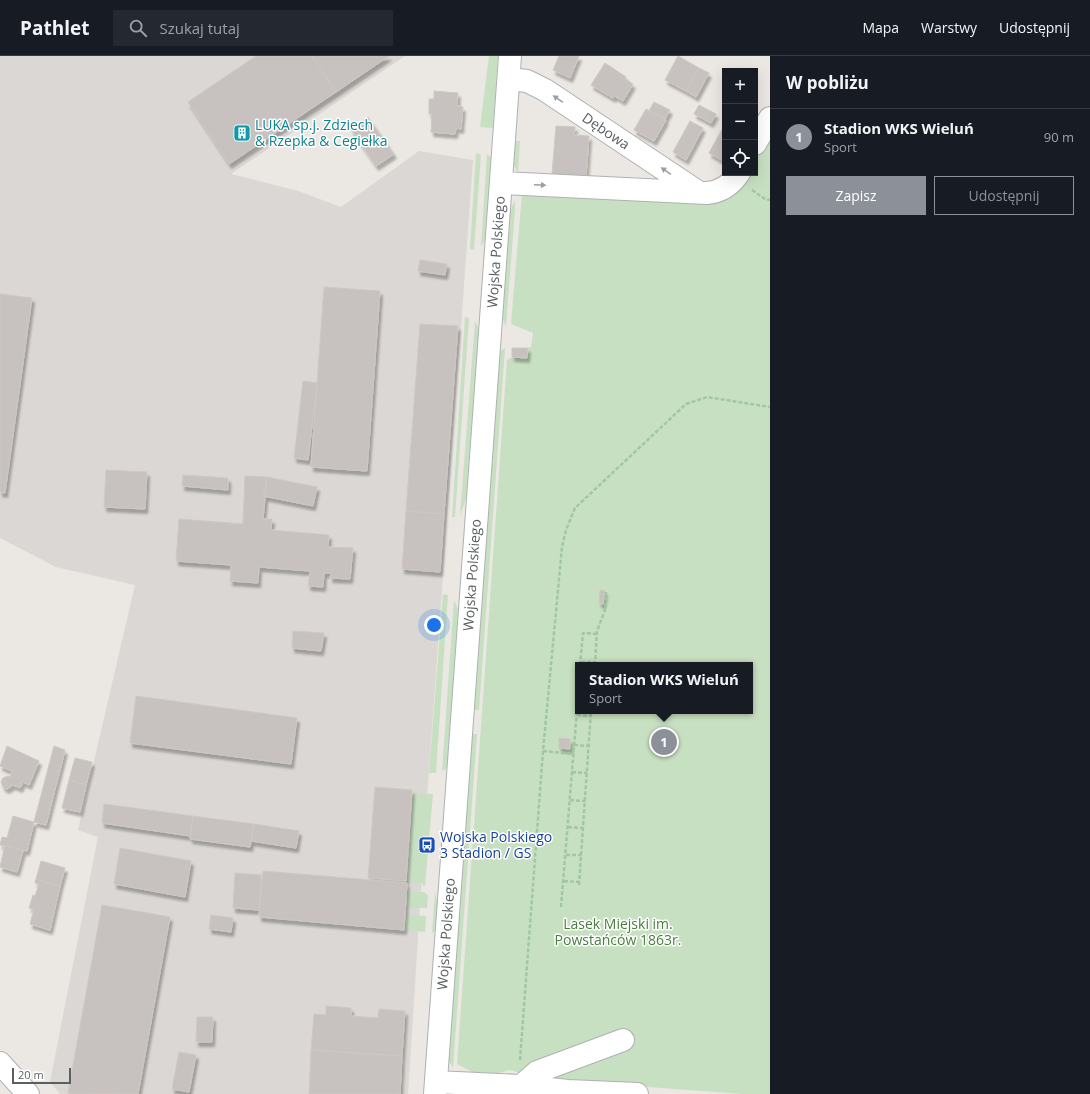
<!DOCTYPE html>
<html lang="pl">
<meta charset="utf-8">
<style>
:root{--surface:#171b24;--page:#242831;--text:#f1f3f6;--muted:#9ea1a6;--line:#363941;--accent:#8c9099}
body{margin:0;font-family:"Open Sans",sans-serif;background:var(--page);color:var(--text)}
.controls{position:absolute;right:12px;top:12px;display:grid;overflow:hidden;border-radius:0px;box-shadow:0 4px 16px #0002}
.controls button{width:36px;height:36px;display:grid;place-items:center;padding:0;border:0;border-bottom:1px solid var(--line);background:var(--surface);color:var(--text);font:20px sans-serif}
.scale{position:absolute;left:12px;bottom:10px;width:59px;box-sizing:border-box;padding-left:4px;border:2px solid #5a5f61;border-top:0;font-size:11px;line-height:14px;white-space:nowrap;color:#5a5f61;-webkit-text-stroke:3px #fff;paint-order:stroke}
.you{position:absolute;left:434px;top:569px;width:14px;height:14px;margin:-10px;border:3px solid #fff;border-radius:50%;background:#1a73e8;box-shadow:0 0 0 6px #1a73e833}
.badge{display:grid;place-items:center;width:26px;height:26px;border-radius:50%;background:var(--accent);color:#fff;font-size:13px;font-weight:700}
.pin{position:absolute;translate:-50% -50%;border:2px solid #fff;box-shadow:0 1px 4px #0006}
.popup{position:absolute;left:575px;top:606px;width:178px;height:52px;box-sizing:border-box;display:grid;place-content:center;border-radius:0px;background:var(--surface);filter:drop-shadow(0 1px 3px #0005);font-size:13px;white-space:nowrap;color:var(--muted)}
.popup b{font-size:15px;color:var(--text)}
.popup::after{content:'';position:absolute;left:50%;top:100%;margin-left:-8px;border:8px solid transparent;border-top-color:var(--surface)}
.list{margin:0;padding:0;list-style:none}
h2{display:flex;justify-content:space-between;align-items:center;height:52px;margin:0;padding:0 16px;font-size:17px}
h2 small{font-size:13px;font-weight:400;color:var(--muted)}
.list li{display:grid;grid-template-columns:26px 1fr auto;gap:12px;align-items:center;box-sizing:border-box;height:56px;padding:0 16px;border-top:1px solid var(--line)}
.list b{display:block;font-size:15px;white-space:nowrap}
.list p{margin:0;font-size:13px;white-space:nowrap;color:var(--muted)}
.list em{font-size:13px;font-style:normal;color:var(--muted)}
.actions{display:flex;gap:8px;padding:12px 16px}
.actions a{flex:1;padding:9px 0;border:1px solid var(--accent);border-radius:0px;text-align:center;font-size:14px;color:var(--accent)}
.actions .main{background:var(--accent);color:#fff}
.icon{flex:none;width:22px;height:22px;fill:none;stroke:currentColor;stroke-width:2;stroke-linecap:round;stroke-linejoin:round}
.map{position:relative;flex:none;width:770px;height:1038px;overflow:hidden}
header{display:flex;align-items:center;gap:24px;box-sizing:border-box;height:56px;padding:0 20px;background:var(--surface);border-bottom:1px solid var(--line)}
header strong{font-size:19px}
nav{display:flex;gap:22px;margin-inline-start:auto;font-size:14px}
.search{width:280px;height:36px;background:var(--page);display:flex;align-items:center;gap:10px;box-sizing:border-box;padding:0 14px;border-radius:0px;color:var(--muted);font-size:15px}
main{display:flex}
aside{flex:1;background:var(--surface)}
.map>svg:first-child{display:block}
</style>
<header>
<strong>Pathlet</strong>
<div class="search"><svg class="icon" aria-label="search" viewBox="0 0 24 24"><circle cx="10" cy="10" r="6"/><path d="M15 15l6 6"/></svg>Szukaj tutaj</div>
<nav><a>Mapa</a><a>Warstwy</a><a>Udostępnij</a></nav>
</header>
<main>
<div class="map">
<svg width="770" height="1038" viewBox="0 0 770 1038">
<defs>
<filter id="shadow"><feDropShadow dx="2.5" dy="4.5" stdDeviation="1" flood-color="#0004"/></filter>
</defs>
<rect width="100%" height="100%" fill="#ebe7e2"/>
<path fill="#dad7d4" d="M0 0H405L231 118 298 135 341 151 419 95 473 104 426 755 408 1038H60L50 1026 98 781 78 774 135 529 56 511 0 482Z"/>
<path fill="#c8e0c2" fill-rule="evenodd" d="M489 0H498L493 72 480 71Z
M770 77V1038H742L542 1023 510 1014 490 1019H478L457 1008 507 304 512 301 527 302 528 292 531 291 533 277 511 268 522 137 715 147 727 141 747 117H755V104ZM578 609H750V655H578Z
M515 85H520L518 117 513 107Z
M476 97 481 99 474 194 470 193Z
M487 98 491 102 485 183 481 191Z
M515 144V153L506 271 502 261 510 155Z
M465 261 469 262 455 461H452Z
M475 265 479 273 466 442 460 460Z
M505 292 479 654H473L499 300 501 295Z
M443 538 448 539 436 717H429Z
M454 544 458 554 449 700 446 713 442 715Z
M471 678H477L453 1012 448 1003Z
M413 737 433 738 425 830H423V827L408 826Z
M407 836H424L428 839 427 852 407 851Z
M435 836 438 850 436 874 432 877Z
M406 859 426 860 425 876 405 874Z"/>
<path fill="#c7c2bf" stroke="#cfc8c1" filter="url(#shadow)" d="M256 0H312L336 36 229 108 188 46Z
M312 0H389L336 36Z
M559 0H579L570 22 553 14Z
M678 0 699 12 686 35 665 24Z
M605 7 626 21 625 23 633 28 623 45 615 40 613 42 591 29Z
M699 12 709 17 696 41 686 35Z
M434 35 458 37 457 50 463 51 461 73 456 72 455 78 431 76 432 58H429V43H434Z
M654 46 670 54 665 63 649 55Z
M699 49 716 58 711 67 694 58Z
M646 53 666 64 654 85 634 74Z
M368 61 394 98 376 110 351 74Z
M690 65 703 72 686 104 673 96Z
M725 68V106L709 97Z
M556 70 575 71 574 79 589 80 586 120 552 118Z
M420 204 447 208 445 219 418 215Z
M324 231 380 235 367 415 311 411Z
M0 238 32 242 5 437 0 436Z
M420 268 458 270 444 458 406 455Z
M512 292H528L527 302 512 301Z
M303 325 317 327 308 404 294 402Z
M106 414 147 416 145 453 104 451Z
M183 419 228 422V434L182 430Z
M245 420 267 421 263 463H272L271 474 329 479 328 491 353 492 350 523 330 522 331 517H324L323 531 308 530 310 515 259 511 258 527 230 525 231 509 176 505 179 463 243 468Z
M267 421 317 431 313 450 263 440Z
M406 455 444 458 440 516 402 513Z
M600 534 605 535 603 548 599 547Z
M293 575 324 577 321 595 292 592Z
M136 640 297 662 291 708 130 687Z
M559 682 570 683V693L559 692Z
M7 690 39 705 29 729 23 726 20 732 13 729 7 733 3 731 1 726 3 722 8 720 10 721 12 715 0 710Z
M54 690 65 694 46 769 34 766Z
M75 702 92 706 86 729 69 724Z
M69 724 86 729 80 756 62 752Z
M375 731 412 734 406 825 368 822Z
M104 748 193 760 190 780 102 767Z
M13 760 34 766 27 795 0 789 2 781 7 782Z
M193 760 254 768 250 791 190 783Z
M254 768 299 775 296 792 251 785Z
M5 789 23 795 17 816 0 811Z
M120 792 191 805 185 841 114 828Z
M41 805 65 812 60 830 36 823Z
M263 815 407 827 404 874 259 861Z
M235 817 261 819 259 854 233 852Z
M36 823 60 830 50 874 30 868 34 853 29 852 33 839 35 840 39 828 35 827Z
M102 849 170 861 138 1038 68 1037Z
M211 859 233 862 231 876 209 873Z
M326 950 351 952V960L378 962 379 953 405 955 402 1000 311 994 314 958 326 959Z
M197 961H213L212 986H196Z
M311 994 402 1000 400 1038H309Z
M179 996 196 999 189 1036 172 1033Z"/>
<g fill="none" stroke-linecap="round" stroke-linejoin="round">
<g stroke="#aeb1b3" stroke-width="24">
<path id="minor" d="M509 23 527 25 545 34 698 136
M755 88 770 62
M501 127 707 137C720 136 731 129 739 117
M0 1007 28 1038
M436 1026 521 1030 568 1035 637 1038
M521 1030 537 1016 623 984
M435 1038 510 0"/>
</g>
<path stroke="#a1c7a2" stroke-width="2.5" stroke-dasharray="4 2" stroke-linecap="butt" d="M752 134 765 143 770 144
M581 606H595
M580 609 583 577 597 578
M595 609 597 575 605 554 606 536
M577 659 591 660
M574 689 589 690
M543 695 574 698
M572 716 587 717
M570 744 585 745
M568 771 583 772
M566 799H581
M564 825 580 826
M579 829 591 655
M561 851 578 641
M520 1004 543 695 562 491 566 474 575 452 686 348 707 341 770 351"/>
<use href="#minor" stroke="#fff" stroke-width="22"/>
</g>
<defs><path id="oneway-solid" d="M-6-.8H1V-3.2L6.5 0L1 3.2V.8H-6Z"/></defs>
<g fill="#9c9fa0">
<use href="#oneway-solid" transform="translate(558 43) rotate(-146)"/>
<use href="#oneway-solid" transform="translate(666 115) rotate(-146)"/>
<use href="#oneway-solid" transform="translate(540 129) rotate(3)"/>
</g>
<defs>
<g id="building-square" transform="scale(0.9)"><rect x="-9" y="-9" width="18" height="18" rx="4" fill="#0f9aa8" stroke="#fff"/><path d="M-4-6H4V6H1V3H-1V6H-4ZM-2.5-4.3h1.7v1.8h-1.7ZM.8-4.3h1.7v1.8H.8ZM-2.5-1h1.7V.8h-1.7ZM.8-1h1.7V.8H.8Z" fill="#fff"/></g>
<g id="bus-square" transform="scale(0.9)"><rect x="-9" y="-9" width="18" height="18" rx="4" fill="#1a4fb4" stroke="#fff"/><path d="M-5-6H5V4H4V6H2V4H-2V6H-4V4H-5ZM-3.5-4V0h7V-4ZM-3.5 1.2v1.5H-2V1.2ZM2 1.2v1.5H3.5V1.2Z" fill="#fff"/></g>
</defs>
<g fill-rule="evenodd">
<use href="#building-square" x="242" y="77"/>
<use href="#bus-square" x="427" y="789"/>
</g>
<g text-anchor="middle" stroke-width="3" stroke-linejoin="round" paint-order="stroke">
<g font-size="14" fill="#0d838f" stroke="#fff" text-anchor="start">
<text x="255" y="74">LUKA sp.j. Zdziech<tspan x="255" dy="16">&amp; Rzepka &amp; Cegiełka</tspan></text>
</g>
<g font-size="14" fill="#5a5f61" stroke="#fff">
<text transform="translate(606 75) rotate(34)" y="5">Dębowa</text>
<text transform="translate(496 196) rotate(-86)" y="5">Wojska Polskiego</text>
<text transform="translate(472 519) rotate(-86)" y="5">Wojska Polskiego</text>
<text transform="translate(446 878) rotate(-86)" y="5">Wojska Polskiego</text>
</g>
<g font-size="14" fill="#164399" stroke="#fff" text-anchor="start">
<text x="440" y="786">Wojska Polskiego<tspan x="440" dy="16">3 Stadion / GS</tspan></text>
</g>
<g font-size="14" fill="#497c3f" stroke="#fff">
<text x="618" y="873">Lasek Miejski im.<tspan x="618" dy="16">Powstańców 1863r.</tspan></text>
</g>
</g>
</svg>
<div class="controls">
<button>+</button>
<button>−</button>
<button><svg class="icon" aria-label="locate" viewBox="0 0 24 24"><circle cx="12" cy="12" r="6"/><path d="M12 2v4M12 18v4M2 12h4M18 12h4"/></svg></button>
</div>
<div class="scale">20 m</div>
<div class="you"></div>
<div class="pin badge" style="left:664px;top:686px">1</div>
<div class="popup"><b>Stadion WKS Wieluń</b>Sport</div>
</div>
<aside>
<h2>W pobliżu<small></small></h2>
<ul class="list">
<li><span class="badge">1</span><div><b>Stadion WKS Wieluń</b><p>Sport</p></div><em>90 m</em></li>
</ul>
<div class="actions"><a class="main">Zapisz</a><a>Udostępnij</a></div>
</aside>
</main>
